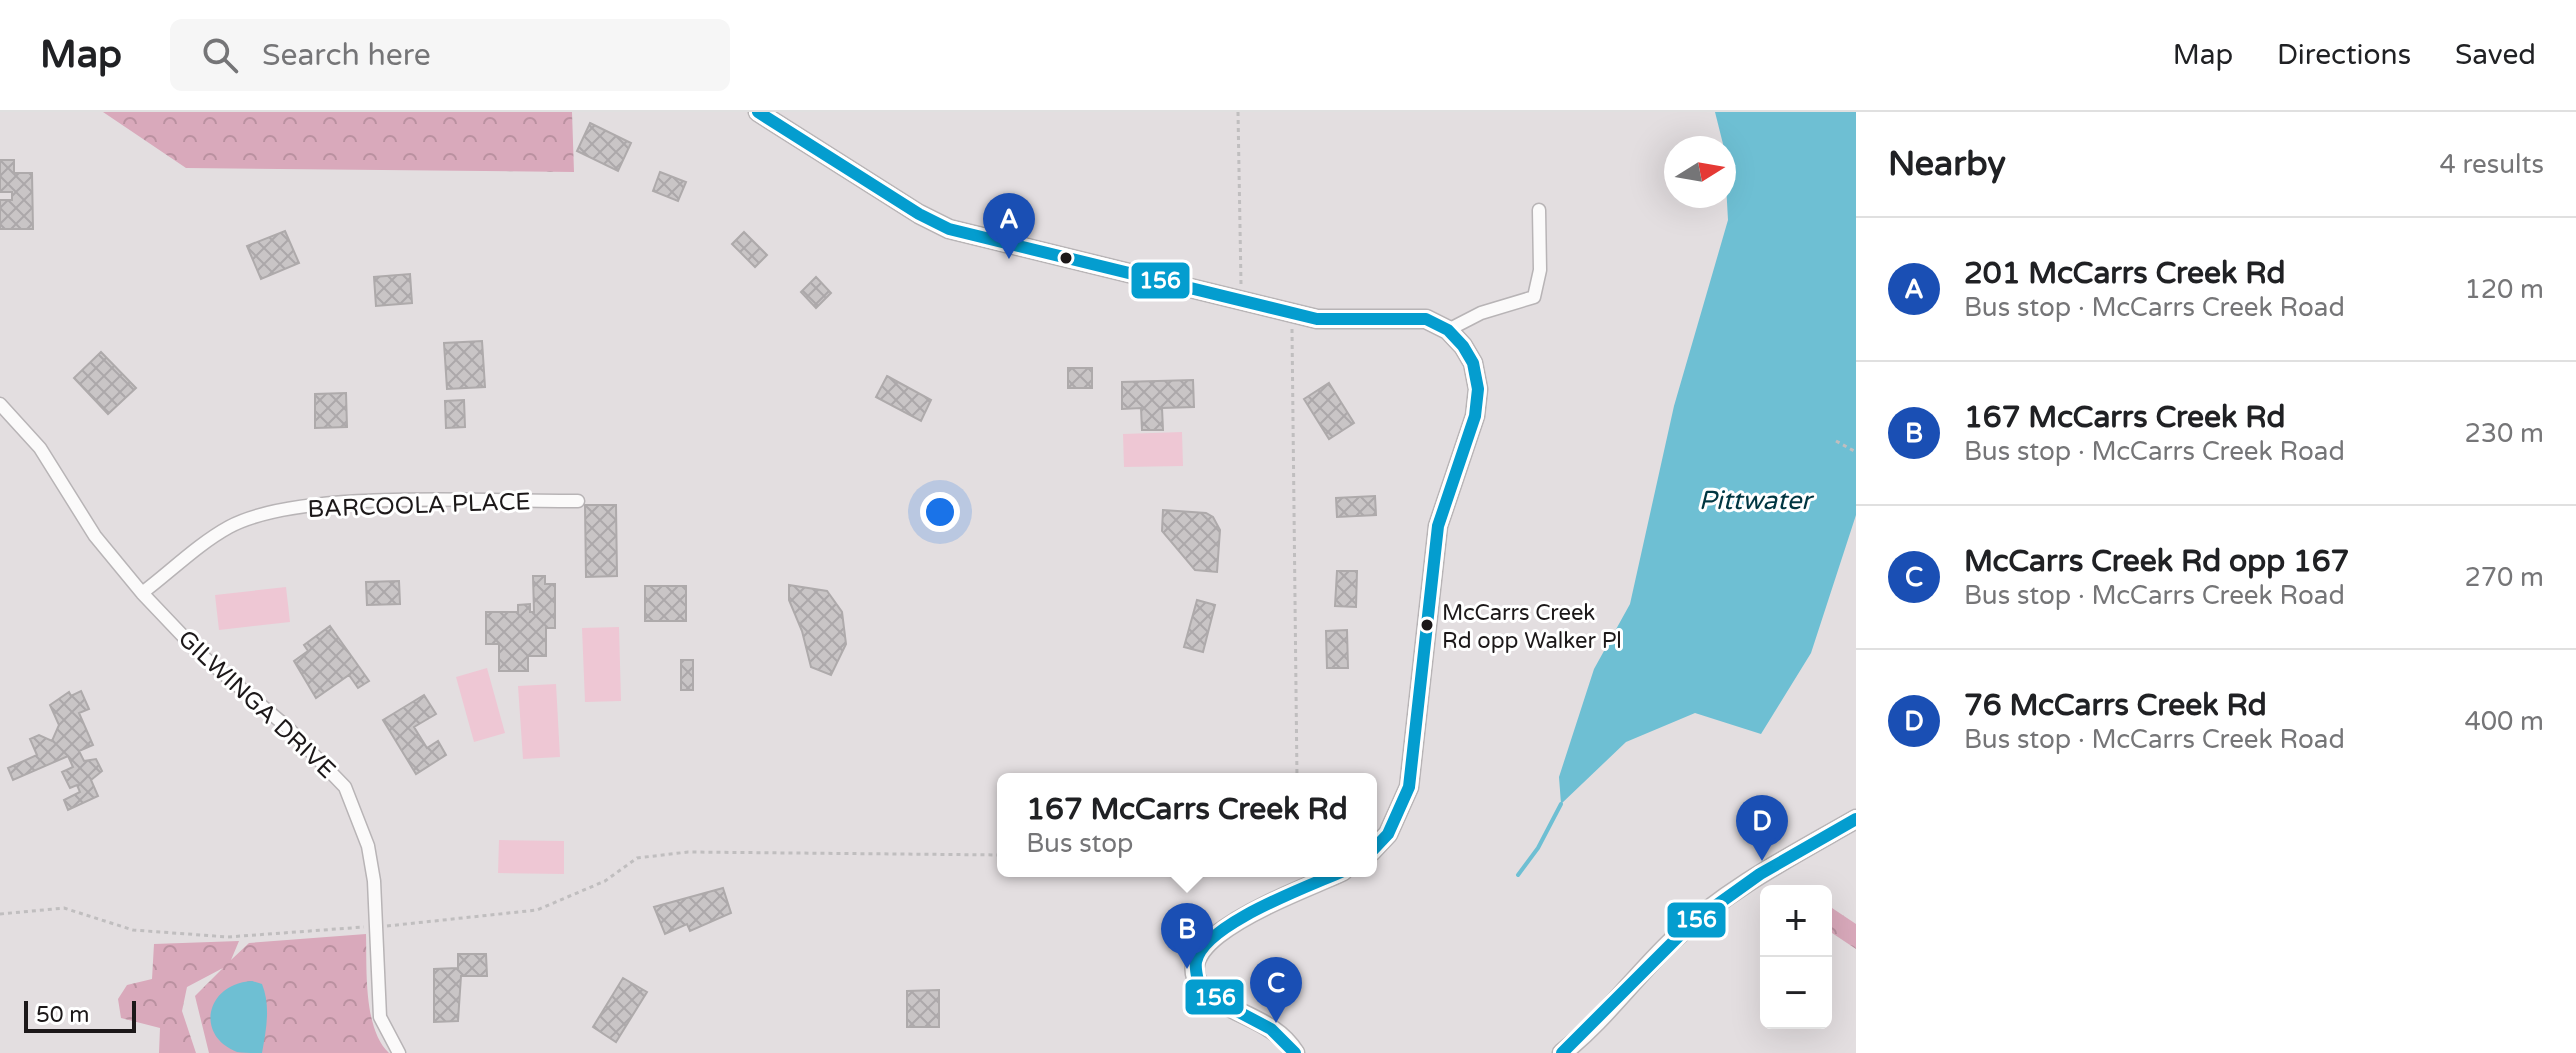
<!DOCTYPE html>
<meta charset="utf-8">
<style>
:root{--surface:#fff;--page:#f6f6f6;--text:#202124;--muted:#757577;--line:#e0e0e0;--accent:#625d5f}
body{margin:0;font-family:"Varela Round",sans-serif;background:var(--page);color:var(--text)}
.controls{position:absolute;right:24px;bottom:24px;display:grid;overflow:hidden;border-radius:12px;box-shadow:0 8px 32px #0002}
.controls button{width:72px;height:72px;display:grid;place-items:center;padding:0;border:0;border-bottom:2px solid var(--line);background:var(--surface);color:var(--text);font:40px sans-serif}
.compass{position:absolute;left:1664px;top:24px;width:72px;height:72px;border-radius:50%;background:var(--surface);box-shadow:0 8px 32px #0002;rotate:79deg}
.scale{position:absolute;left:24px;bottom:20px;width:112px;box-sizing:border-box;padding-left:8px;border:4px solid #1c1819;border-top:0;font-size:22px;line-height:28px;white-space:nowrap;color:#1c1819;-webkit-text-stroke:6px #fff;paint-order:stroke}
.you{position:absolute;left:940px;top:400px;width:28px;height:28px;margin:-20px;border:6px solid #fff;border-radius:50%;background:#1a73e8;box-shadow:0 0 0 12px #1a73e833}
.badge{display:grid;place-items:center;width:52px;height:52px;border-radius:50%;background:var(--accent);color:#fff;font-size:26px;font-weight:700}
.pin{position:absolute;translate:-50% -66px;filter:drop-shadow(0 2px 4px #0008)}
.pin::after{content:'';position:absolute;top:42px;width:28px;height:24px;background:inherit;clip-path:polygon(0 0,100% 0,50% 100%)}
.popup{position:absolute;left:997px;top:661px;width:380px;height:104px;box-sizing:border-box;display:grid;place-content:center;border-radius:12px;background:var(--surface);filter:drop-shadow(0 2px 6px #0005);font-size:26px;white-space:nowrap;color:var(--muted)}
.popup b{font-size:30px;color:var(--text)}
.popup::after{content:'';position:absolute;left:50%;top:100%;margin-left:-16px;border:16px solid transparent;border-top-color:var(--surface)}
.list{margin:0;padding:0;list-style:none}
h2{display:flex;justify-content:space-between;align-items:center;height:104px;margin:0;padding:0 32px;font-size:34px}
h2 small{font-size:26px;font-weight:400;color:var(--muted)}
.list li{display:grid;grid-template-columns:52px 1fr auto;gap:24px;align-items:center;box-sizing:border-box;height:144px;padding:0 32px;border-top:2px solid var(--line)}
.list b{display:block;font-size:30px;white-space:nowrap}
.list p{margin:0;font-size:26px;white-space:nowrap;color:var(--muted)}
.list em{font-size:26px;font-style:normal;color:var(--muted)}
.icon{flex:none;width:44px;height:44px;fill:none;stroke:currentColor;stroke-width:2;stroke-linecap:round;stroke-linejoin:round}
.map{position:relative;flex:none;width:1856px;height:941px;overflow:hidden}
header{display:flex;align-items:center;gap:48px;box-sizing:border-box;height:112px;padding:0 40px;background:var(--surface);border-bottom:2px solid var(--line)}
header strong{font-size:38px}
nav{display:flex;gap:44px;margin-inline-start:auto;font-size:28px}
.search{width:560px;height:72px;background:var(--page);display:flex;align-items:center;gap:20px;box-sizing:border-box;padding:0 28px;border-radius:12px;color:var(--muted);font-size:30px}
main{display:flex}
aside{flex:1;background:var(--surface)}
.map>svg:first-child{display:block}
</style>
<header>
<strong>Map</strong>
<div class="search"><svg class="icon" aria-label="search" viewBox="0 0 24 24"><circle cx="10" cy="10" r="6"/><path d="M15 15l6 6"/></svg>Search here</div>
<nav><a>Map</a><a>Directions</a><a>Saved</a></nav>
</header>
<main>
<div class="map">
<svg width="1856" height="941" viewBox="0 0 1856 941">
<defs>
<pattern id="forest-crowns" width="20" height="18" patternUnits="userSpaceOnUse" patternTransform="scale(2)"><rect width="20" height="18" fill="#d9a9bb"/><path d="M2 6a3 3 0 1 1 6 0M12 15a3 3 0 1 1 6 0" fill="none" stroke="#ba91a0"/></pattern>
<pattern id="building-cross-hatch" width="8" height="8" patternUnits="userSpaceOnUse" patternTransform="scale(2)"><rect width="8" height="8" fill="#c9c5c6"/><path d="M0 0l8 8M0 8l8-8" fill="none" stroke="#aca8aa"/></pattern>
</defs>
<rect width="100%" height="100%" fill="#e3dee0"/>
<path fill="#eec7d4" d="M1182 320 1183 354 1124 355 1123 322Z
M286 475 290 510 219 518 215 483Z
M619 515 621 589 585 590 582 516Z
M487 556 505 621 474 630 456 565Z
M556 572 560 645 523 647 518 574Z
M499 728 564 729V762L498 761Z"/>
<path fill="url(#forest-crowns)" d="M103 0H572L574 60 186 56Z
M1826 792 1856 812V837L1826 817Z
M366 822C367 855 363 917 389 941H209L195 884 223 856 187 875 182 899 196 941H159L160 916 121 906 118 887 127 873 152 867 154 832 239 829 231 848 249 831Z"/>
<path fill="#6ebfd3" d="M1715 0H1856V403L1811 541 1761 622 1695 601 1626 630 1561 692 1559 665 1594 557 1630 492 1674 294 1728 108 1724 36Z
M252 869 262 872C271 894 266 919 262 941 255 941 244 941 237 940 195 924 205 872 252 869Z"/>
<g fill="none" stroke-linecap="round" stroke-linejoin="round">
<path stroke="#6ebfd3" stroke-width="4" d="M1518 763 1538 736 1561 692"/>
</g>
<path fill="url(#building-cross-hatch)" stroke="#aeaaab" stroke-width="2" d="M590 11 631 31 618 59 577 39Z
M0 48H14V61H32L33 117H0V88H12V80H0Z
M660 60 686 70 678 89 653 79Z
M285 119 299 151 261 167 247 134Z
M744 120 767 143 755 155 732 132Z
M410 162 412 191 376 194 374 165Z
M816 165 831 181 816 196 801 180Z
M482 229 485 275 447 277 444 231Z
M101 240 136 276 108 302 74 266Z
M1068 256H1092V276H1068Z
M887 264 931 288 921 309 876 285Z
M1193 268 1194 295 1162 296 1163 318H1142L1141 296 1122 297V270Z
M1329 271 1354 311 1329 327 1304 287Z
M346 281 347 315 315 316V282Z
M464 288 465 315 446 316 445 289Z
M1375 384 1376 403 1337 405 1336 386Z
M585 393H616L617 464 586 465Z
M1163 398 1206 401 1213 405 1220 418 1217 460 1195 458 1162 419Z
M1337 459H1357L1356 495 1335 494Z
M533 464H545V472H555V516H546V544H528V559H499V532H486V500H518V493L530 492V500H534Z
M399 469 400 492 367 493 366 470Z
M789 473 827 479 842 500 846 532 831 563 811 555 802 519 789 488Z
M645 474H686V509H645Z
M1197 488 1215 493 1203 540 1184 535Z
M330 514 369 569 358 576 349 563 316 586 294 549 308 539 304 533Z
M1347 518 1348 556H1327L1326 519Z
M681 548H693V578H681Z
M81 579 89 597 79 601 93 633 79 639 84 649 96 647 102 659 91 668 98 684 68 698 64 688 80 680 77 673 70 676 62 660 73 655 68 644 13 668 8 656 37 643 30 627 39 623 52 629 59 613 50 593 69 580 71 584Z
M424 583 436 602 414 615 427 636 438 629 446 643 416 662 383 608Z
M723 776 731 801 690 819 687 812 665 822 654 795Z
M458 842H486L487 864H461L458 909 434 910V857L458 856Z
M623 866 647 880 616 930 593 915Z
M939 878V915H907V879Z"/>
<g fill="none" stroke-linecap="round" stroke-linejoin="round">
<g stroke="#b8b4b6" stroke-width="15">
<path id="minor" d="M1448 218 1481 201 1534 185 1540 158 1539 98
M0 292 40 336 95 424 142 481 200 542 287 615 345 675 368 734 374 769 380 905 399 941
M142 481C170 460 198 432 229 415 301 376 491 390 578 389"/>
</g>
<g stroke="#b8b4b6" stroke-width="21">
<path id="secondary" d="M758 0 919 102 949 117 1317 207H1426L1448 218 1463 234 1473 251 1478 277 1475 304 1438 414 1409 675 1388 722 1371 740
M1295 941C1278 913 1247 906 1220 890 1129 835 1309 777 1343 759
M1562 941C1604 908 1634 865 1673 828 1725 778 1793 743 1856 707"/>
</g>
<path stroke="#c0bebf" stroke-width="3" stroke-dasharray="4 4" stroke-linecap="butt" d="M1238 0 1241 172
M1292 217 1297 667
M1836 329 1856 340
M0 802 64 796 133 818 228 825 364 815
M387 814 537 798 605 769 637 746 688 740 1003 743"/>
<use href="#minor" stroke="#fbfafa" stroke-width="12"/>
<use href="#secondary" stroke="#fbfafa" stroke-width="18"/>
<g stroke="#fff" stroke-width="18">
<path id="bus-1" d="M758 0 919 102 949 117 1317 207H1426L1448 218 1463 234 1473 251 1478 277 1475 304 1438 414 1409 675 1388 722 1371 740
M1295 941 1271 917 1220 890 1198 869C1197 864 1195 856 1196 850 1203 812 1310 774 1343 759
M1562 941 1693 810 1760 762 1856 707"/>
</g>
<use href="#bus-1" stroke="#049dcf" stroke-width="12"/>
</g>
<g fill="#1c1819" stroke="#fff" stroke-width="3">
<circle cx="1066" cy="146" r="7"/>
<circle cx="1427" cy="513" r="7"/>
</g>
<g text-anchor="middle" stroke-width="6" stroke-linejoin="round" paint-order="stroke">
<g font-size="22" fill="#1c1819" stroke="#fff" text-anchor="start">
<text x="1442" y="508">McCarrs Creek<tspan x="1442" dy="28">Rd opp Walker Pl</tspan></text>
</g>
<g font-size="24" fill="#1c1819" stroke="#fff">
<text transform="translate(419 393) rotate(-2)" y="8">BARCOOLA PLACE</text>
<text transform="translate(257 592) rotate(43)" y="8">GILWINGA DRIVE</text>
</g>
<g font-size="26" font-style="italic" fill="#003641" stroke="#fff">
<text x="1755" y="397">Pittwater</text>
</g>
</g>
<g stroke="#fff" stroke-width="3">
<rect x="1130" y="149" width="61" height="39" rx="8" fill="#049dcf"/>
<rect x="1666" y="789" width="61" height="38" rx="8" fill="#049dcf"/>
<rect x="1184" y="866" width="61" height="38" rx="8" fill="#049dcf"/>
</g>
<g font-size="22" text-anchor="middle" font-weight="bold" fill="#fff">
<text x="1160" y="176">156</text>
<text x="1696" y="815">156</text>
<text x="1215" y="893">156</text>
</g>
</svg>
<div class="controls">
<button>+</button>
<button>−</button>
</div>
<svg class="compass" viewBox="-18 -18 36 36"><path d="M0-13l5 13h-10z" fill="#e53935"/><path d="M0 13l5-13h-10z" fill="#757577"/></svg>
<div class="scale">50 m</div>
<div class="you"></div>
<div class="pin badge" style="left:1009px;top:147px;background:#1a4fb4">A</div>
<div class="pin badge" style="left:1187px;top:857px;background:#1a4fb4">B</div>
<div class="popup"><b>167 McCarrs Creek Rd</b>Bus stop</div>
<div class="pin badge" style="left:1276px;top:911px;background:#1a4fb4">C</div>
<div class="pin badge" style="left:1762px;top:749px;background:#1a4fb4">D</div>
</div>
<aside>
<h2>Nearby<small>4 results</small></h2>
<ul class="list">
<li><span class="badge" style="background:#1a4fb4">A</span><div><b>201 McCarrs Creek Rd</b><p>Bus stop · McCarrs Creek Road</p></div><em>120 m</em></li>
<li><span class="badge" style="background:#1a4fb4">B</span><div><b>167 McCarrs Creek Rd</b><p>Bus stop · McCarrs Creek Road</p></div><em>230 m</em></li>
<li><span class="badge" style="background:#1a4fb4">C</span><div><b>McCarrs Creek Rd opp 167</b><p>Bus stop · McCarrs Creek Road</p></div><em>270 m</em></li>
<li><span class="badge" style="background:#1a4fb4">D</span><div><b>76 McCarrs Creek Rd</b><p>Bus stop · McCarrs Creek Road</p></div><em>400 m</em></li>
</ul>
</aside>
</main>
